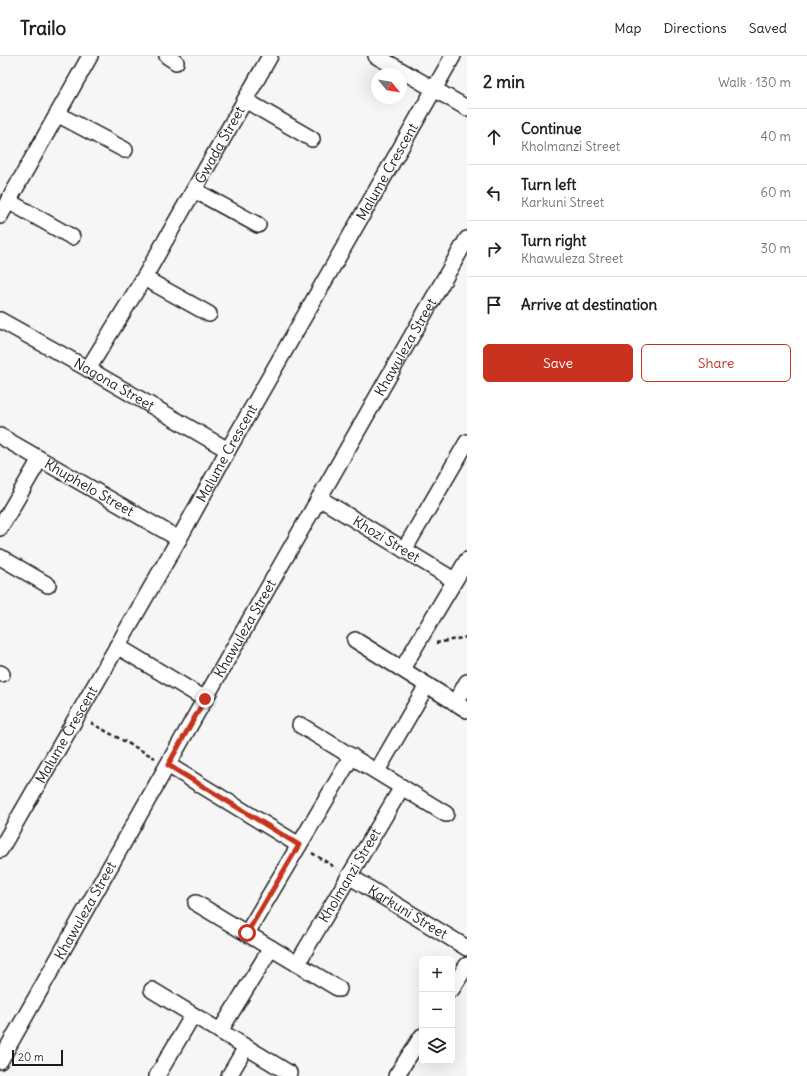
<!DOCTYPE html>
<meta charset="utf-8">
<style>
:root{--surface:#fff;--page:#f2f2f2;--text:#202124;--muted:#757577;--line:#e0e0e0;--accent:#c8321e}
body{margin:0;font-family:Delius,sans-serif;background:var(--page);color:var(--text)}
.controls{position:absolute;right:12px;bottom:12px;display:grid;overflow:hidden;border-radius:6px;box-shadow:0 4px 16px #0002}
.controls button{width:36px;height:36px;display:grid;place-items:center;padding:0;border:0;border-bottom:1px solid var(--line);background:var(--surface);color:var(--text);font:20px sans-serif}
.compass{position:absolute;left:371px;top:12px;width:36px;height:36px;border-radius:50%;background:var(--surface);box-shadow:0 4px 16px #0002;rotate:120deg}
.scale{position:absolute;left:12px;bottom:10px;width:51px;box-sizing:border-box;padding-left:4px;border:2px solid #1c1c1c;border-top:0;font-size:11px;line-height:14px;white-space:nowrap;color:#1c1c1c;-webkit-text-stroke:3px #fff;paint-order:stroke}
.stop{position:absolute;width:12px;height:12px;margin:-9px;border:3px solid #c8321e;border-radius:50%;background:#fff}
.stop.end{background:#c8321e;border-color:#fff;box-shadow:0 1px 4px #0008}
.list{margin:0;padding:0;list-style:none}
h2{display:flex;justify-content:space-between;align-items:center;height:52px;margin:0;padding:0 16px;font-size:17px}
h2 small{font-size:13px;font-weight:400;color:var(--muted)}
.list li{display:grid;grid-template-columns:26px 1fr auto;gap:12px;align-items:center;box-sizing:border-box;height:56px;padding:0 16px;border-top:1px solid var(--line)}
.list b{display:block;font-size:15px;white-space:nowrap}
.list p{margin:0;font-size:13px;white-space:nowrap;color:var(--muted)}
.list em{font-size:13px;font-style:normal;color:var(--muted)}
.actions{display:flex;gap:8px;padding:12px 16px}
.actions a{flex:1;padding:9px 0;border:1px solid var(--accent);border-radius:6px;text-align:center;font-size:14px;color:var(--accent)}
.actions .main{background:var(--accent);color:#fff}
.icon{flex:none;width:22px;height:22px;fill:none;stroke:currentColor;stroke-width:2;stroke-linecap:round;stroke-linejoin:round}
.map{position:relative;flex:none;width:467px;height:1020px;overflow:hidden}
header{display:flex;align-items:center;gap:24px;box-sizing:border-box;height:56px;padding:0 20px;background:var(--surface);border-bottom:1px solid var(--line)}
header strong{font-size:19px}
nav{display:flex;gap:22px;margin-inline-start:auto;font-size:14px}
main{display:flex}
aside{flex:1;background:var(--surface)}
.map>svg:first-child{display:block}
</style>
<header>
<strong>Trailo</strong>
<nav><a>Map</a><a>Directions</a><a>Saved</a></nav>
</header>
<main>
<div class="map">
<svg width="467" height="1020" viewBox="0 0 467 1020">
<rect width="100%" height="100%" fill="#f6f6f6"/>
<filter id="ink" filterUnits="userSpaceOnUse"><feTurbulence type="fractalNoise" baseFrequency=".025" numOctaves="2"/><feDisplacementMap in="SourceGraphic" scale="8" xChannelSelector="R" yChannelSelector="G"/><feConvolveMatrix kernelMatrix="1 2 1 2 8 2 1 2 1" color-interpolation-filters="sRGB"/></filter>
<g filter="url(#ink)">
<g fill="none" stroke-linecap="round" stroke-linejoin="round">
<g stroke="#1c1c1c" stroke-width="18">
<g id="street">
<path d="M167 0 176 6"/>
<path d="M376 0 467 52"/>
<path d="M245 44 312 83"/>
<path d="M57 58 125 94"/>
<path d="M194 134 258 169"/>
<path d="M8 145 72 181"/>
<path d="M0 160 90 0"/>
<path d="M144 222 209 258"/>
<path id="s1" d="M0 264 88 313 228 394"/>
<path id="s2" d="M88 313 144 222 270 0"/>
<path id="s3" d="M0 380 179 483"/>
<path id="s4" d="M319 442 454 524"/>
<path d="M0 472 40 403"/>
<path d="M404 494 467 386"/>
<path d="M0 501 48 529"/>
<path d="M355 584 467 654"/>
<path d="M117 590 205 643"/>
<path d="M402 613 467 504"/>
<path d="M0 617 2 618"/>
<path d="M455 647 467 626"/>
<path d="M300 669 446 758"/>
<path d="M168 709 299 789"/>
<path d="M377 715 427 629"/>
<path id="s5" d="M0 794 179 483 228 394 453 0"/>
<path id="s6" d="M349 820 467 892"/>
<path d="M196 847 339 933"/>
<path d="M247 877 352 700"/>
<path id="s7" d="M297 908 402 731"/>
<path d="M452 933 467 909"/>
<path d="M152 934 289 1017"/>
<path d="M220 975 271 892"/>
<path id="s8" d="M0 1005 236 588 467 183"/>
<path d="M157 1020 193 959"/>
<path d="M229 1020 246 991"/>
<path d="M396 1020 422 980"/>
</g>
</g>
<path stroke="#1c1c1c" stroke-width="2.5" stroke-dasharray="4 3" stroke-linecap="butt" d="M436 587 467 581
M91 667 155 702
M312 797 336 812"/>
<use href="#street" stroke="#fff" stroke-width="15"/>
</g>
</g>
<g fill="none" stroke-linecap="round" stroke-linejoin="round" filter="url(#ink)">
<path stroke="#c8321e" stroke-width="5" d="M205 643 168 709 299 789 247 877"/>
</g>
<g text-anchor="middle" stroke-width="3" stroke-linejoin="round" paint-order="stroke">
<g font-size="14" fill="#1c1c1c" stroke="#fff">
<text dy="5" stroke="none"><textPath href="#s2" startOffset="260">Gwada Street</textPath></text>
<text dy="5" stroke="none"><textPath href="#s5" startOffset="781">Malume Crescent</textPath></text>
<text dy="5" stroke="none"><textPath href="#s8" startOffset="821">Khawuleza Street</textPath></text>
<text dy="5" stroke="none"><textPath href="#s1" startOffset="131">Nagona Street</textPath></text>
<text dy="5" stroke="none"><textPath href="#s5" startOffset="457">Malume Crescent</textPath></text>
<text dy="5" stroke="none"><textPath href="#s3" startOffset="103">Khuphelo Street</textPath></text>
<text dy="5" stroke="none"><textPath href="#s4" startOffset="79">Khozi Street</textPath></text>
<text dy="5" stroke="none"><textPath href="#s8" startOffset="497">Khawuleza Street</textPath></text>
<text dy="5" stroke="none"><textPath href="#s5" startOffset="133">Malume Crescent</textPath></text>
<text dy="5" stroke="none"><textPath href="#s7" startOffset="103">Kholmanzi Street</textPath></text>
<text dy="5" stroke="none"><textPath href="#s8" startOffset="173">Khawuleza Street</textPath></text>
<text dy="5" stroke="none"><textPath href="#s6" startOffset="69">Karkuni Street</textPath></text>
</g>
</g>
</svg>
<div class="controls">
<button>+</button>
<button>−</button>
<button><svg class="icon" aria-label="layers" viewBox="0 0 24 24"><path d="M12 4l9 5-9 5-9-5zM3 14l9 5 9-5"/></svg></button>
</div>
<svg class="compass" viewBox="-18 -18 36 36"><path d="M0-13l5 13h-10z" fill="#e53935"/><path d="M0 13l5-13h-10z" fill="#757577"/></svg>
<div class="scale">20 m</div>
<div class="stop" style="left:247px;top:877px"></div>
<div class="stop end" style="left:205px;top:643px"></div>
</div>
<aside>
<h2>2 min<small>Walk · 130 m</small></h2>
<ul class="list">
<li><svg class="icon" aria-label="ahead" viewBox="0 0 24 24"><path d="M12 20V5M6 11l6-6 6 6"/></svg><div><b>Continue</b><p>Kholmanzi Street</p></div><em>40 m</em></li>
<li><svg class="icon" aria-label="left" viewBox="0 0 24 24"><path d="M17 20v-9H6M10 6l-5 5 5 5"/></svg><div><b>Turn left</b><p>Karkuni Street</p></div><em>60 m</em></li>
<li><svg class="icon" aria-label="right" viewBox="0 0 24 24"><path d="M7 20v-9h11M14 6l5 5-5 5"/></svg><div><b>Turn right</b><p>Khawuleza Street</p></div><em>30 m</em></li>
<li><svg class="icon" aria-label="arrive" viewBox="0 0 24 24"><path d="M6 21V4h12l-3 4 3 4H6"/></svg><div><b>Arrive at destination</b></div></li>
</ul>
<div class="actions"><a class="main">Save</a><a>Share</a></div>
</aside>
</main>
